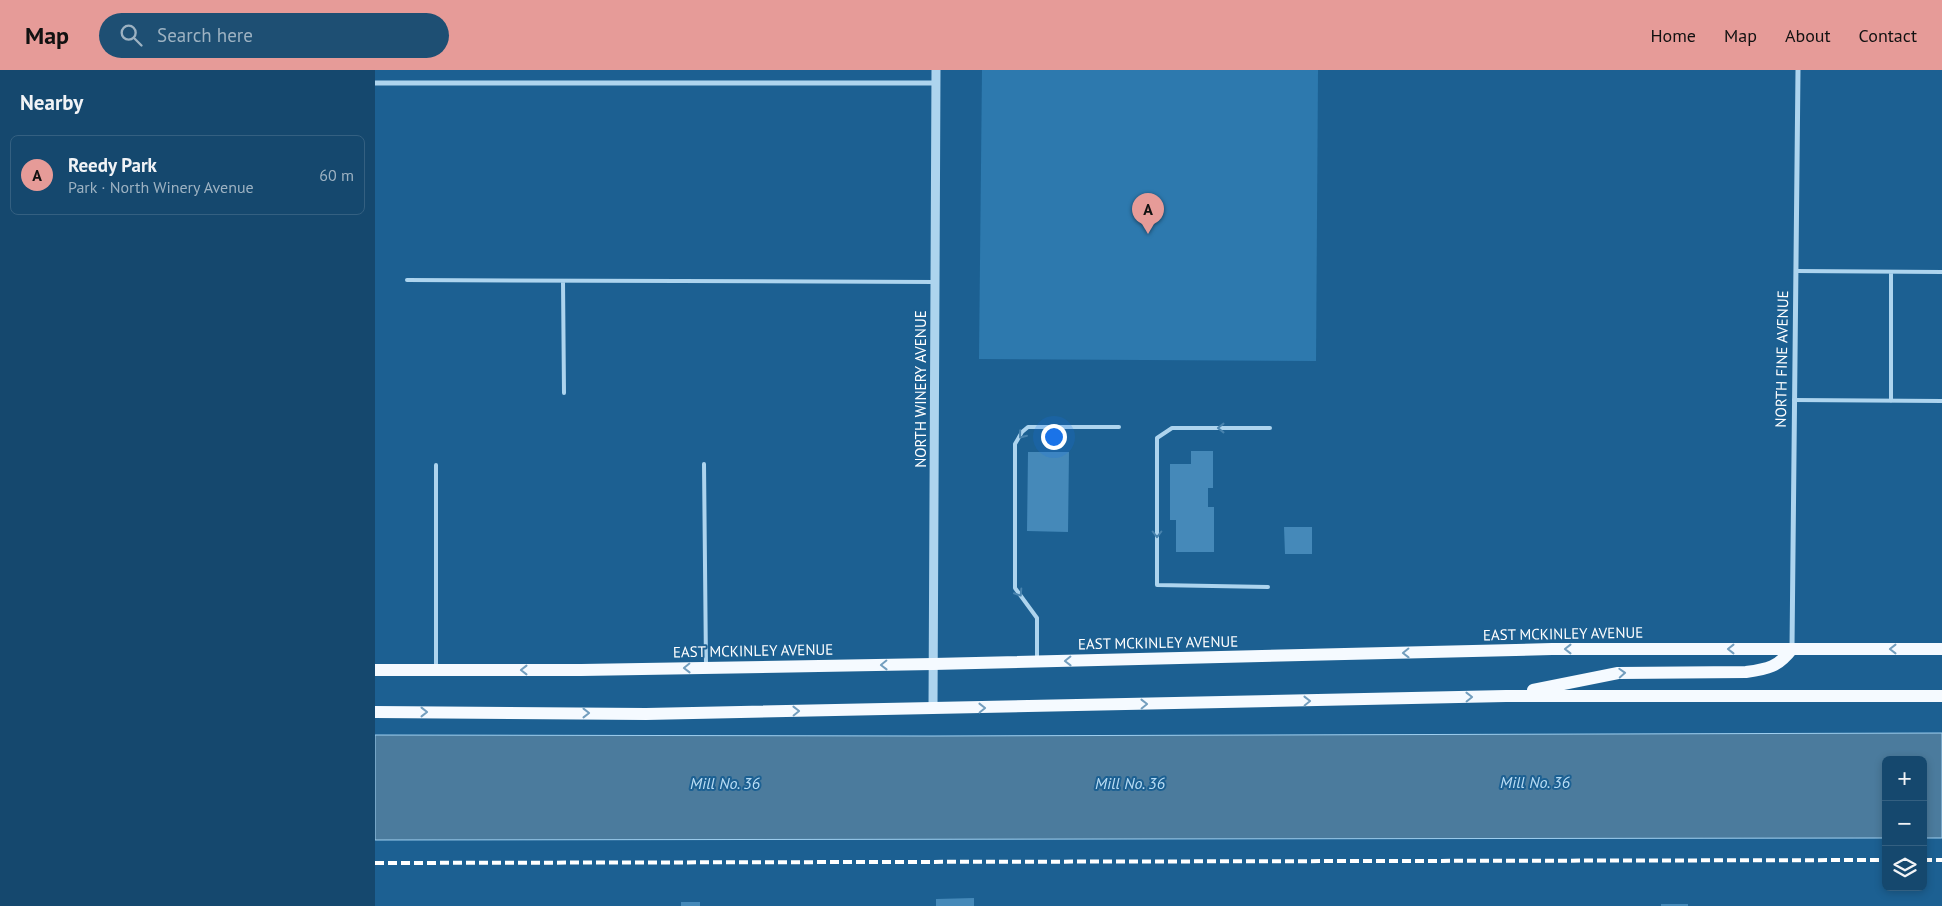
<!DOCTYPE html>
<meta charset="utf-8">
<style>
:root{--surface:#15486e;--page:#1e4f73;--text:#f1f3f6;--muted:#9db2c2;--line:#346081;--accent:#e69b98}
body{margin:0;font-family:"PT Sans",sans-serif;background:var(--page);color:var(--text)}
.controls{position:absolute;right:15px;bottom:15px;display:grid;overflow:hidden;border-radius:8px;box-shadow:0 2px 8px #0003}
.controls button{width:45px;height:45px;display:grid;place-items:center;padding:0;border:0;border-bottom:1px solid var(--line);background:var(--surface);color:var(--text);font:25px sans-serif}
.you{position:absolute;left:678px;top:366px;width:18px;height:18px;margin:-12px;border:4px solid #fff;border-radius:50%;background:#1a73e8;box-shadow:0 0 0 8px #1a73e833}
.badge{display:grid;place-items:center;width:32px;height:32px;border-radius:50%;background:var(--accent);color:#111;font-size:16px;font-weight:700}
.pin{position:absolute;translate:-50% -41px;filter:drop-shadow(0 1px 2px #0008)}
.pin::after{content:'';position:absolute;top:26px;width:18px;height:15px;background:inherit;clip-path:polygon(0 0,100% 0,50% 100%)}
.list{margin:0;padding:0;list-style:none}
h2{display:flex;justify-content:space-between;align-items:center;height:65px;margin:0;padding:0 20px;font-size:21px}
h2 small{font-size:16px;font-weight:400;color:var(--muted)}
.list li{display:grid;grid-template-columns:32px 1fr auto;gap:15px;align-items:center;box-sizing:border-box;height:80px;margin:0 10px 10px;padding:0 10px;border:1px solid var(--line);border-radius:8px}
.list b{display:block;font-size:19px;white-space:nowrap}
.list p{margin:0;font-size:16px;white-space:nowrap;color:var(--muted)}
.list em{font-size:16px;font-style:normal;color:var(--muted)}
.icon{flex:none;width:28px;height:28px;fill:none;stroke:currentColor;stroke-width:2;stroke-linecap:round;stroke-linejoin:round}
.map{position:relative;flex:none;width:1567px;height:836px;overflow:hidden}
header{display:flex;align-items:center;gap:30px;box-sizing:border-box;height:70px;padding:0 25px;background:var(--accent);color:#111}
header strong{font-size:24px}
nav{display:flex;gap:28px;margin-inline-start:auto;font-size:18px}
.search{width:350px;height:45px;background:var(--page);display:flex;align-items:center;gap:12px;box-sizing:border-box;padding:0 18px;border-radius:28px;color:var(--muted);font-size:19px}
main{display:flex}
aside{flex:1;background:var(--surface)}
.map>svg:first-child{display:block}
</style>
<header>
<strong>Map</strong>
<div class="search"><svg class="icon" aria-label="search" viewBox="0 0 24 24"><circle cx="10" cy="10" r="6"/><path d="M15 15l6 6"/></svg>Search here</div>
<nav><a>Home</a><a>Map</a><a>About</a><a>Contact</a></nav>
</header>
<main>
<aside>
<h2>Nearby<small></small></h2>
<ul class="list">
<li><span class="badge">A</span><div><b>Reedy Park</b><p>Park · North Winery Avenue</p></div><em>60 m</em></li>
</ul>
</aside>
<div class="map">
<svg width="1567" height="836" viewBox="0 0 1567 836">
<rect width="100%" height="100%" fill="#1c6092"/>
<path fill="#2d79ae" d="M607 0H943L941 291 604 289Z"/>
<path fill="#4b7b9d" stroke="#a0d0f0" d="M1567 663V768H1548V690H1511V768L0 770V665L557 666Z"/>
<path fill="#4589b9" d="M816 381H838V418H833V437H839V482H801V450H795V394H816Z
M653 382H694L693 462 652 461Z
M909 457H937V484H910Z
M599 828V836H561V829Z
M306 832H325V836H306Z
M1286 834H1313V836H1286Z"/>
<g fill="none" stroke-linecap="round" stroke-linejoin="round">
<path stroke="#add4ee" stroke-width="4" d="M1421 201 1567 202
M32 210 560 212
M188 211 189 323
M1419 330 1567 331
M1516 331V202
M329 394 331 596
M893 517 782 515V368L797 358H895
M662 589V548L640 518V374L647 362 653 357H744
M61 598V395"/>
<path stroke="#add4ee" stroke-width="5" d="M0 13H561
M1417 578 1423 0"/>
<path stroke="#add4ee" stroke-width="9" d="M558 639 561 0"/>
<path stroke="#f5faff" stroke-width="12" d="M0 600H206L558 594 1177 579H1567
M1158 620 1243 603 1371 602C1393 599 1403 597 1417 579
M0 642 271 644 1131 626H1567"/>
<path stroke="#fff" stroke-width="4" stroke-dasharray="9 4" stroke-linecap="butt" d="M1548 790H1567
M0 793 1511 790"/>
</g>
<defs><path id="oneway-chevron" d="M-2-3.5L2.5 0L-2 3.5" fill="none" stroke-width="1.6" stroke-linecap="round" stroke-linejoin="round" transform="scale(1.25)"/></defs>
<g stroke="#4883ae">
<use href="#oneway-chevron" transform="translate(846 358) rotate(-180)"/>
<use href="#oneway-chevron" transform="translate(647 365) rotate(129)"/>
<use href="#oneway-chevron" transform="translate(782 464) rotate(90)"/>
<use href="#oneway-chevron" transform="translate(644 523) rotate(57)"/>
</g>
<g stroke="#739ebe">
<use href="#oneway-chevron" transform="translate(1193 579) rotate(180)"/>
<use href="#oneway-chevron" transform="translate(1356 579) rotate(180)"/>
<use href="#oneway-chevron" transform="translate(1518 579) rotate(-180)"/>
<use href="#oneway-chevron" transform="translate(1031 583) rotate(179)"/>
<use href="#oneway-chevron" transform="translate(693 591) rotate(179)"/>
<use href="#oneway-chevron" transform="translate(509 595) rotate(179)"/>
<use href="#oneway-chevron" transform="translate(312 598) rotate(179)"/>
<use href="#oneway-chevron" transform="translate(149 600) rotate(180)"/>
<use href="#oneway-chevron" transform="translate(1247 603) rotate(-3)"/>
<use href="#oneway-chevron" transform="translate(1094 627) rotate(-1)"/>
<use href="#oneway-chevron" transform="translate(932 631) rotate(-1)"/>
<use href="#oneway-chevron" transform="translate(769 634) rotate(-1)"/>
<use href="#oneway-chevron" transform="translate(607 638) rotate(-1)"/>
<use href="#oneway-chevron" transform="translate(421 641) rotate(-1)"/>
<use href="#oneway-chevron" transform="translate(49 642)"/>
<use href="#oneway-chevron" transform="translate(211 643)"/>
</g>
<g text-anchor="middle" stroke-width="4" stroke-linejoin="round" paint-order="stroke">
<g font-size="15" fill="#fff" stroke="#1c6092">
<text transform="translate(1407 289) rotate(-89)" y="5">NORTH FINE AVENUE</text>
<text transform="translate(546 319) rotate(-90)" y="5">NORTH WINERY AVENUE</text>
<text transform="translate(1188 564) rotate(-1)" y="5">EAST MCKINLEY AVENUE</text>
<text transform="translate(783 573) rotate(-1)" y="5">EAST MCKINLEY AVENUE</text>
<text transform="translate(378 581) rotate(-1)" y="5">EAST MCKINLEY AVENUE</text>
</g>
<g font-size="16" font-style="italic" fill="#b9ddf5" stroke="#1c6092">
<text x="1160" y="718">Mill No. 36</text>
<text x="350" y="719">Mill No. 36</text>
<text x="755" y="719">Mill No. 36</text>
</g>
</g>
</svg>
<div class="controls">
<button>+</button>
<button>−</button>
<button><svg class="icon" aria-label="layers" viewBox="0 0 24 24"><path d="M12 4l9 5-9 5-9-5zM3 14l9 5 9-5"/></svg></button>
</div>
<div class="you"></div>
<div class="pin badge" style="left:773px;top:164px">A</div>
</div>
</main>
